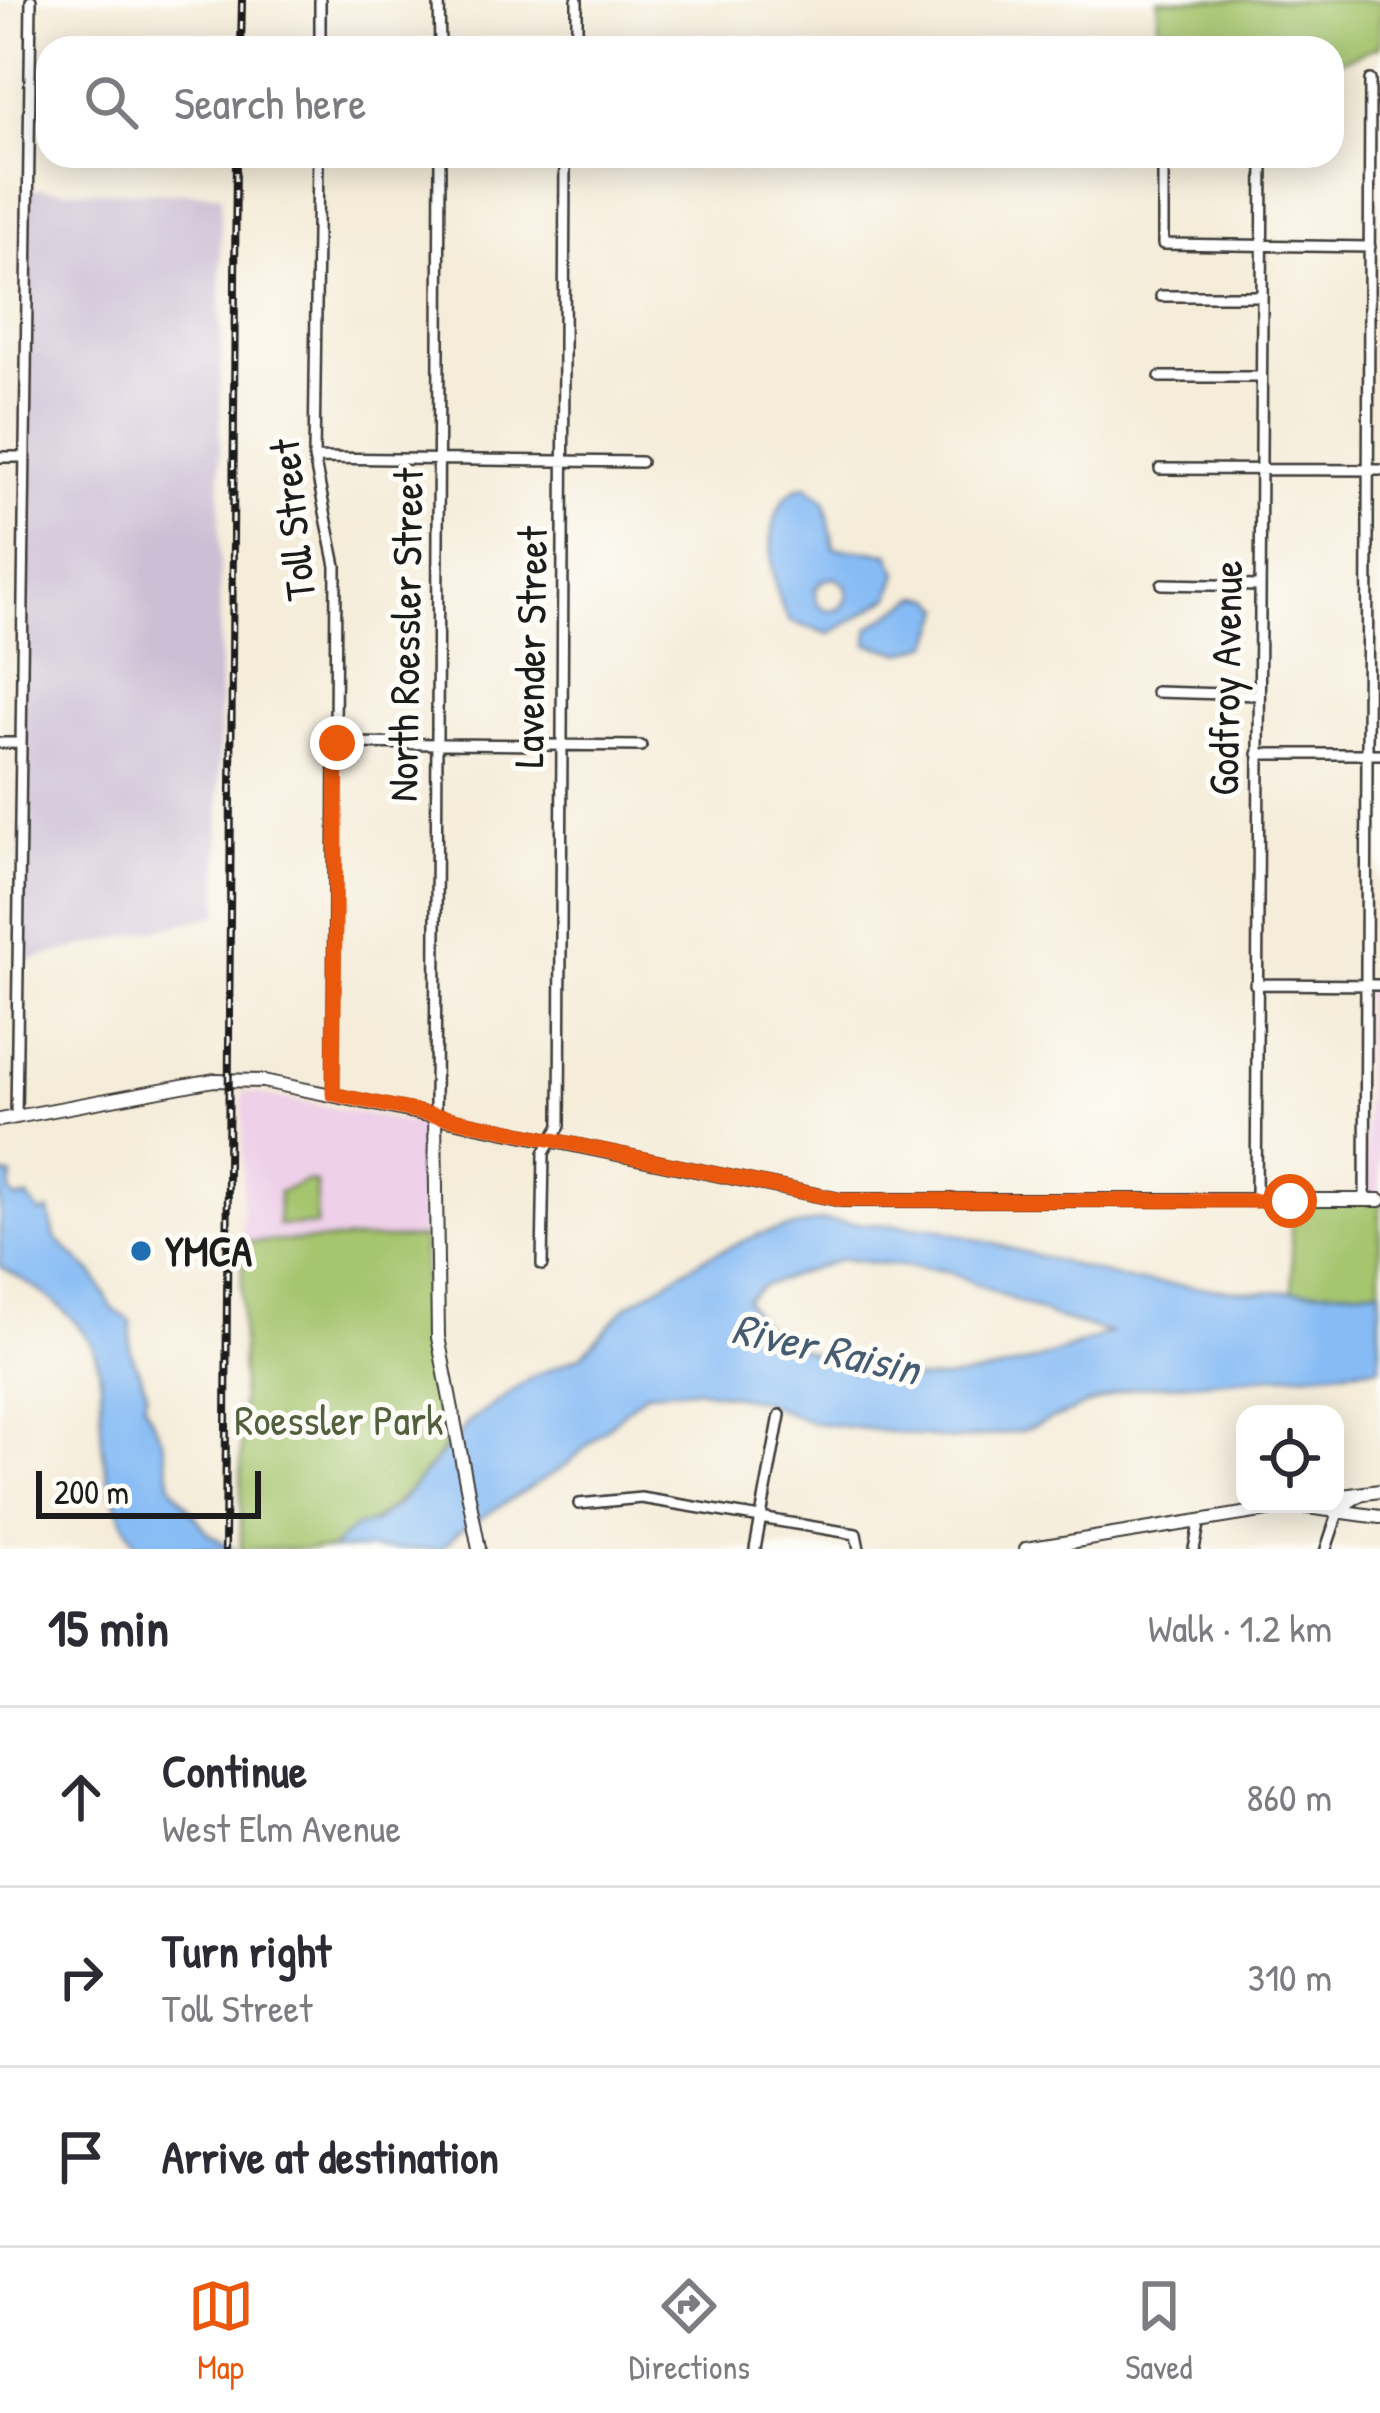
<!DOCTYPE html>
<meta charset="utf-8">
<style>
:root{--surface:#fff;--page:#f7f7f7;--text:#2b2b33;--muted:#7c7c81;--line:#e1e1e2;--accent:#ea580c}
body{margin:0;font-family:"Patrick Hand",sans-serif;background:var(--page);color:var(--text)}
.controls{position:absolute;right:36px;bottom:36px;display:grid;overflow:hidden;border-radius:24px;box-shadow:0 6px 30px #0003}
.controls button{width:108px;height:108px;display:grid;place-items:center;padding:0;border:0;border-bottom:3px solid var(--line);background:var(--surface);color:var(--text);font:60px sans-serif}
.scale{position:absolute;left:36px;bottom:30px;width:225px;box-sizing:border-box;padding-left:12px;border:6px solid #1c1c1c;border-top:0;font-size:33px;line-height:42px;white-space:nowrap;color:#1c1c1c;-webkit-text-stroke:9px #fdfcf7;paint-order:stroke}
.stop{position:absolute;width:36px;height:36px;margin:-27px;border:9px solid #ea580c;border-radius:50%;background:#fff}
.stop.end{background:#ea580c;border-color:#fff;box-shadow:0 3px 12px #0008}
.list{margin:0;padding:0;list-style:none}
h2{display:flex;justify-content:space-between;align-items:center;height:156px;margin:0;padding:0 48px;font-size:51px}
h2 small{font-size:39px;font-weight:400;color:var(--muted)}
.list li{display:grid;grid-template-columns:78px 1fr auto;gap:36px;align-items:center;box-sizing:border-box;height:180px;padding:0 48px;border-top:3px solid var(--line)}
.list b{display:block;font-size:45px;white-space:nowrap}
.list p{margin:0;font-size:39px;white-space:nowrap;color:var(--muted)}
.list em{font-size:39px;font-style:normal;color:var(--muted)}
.icon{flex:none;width:66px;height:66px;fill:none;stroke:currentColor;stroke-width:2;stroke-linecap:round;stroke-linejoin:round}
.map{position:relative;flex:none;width:1380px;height:1549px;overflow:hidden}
.search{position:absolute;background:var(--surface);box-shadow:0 6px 30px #0003;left:36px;right:36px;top:36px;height:132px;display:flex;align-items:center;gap:30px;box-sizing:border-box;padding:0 42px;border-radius:36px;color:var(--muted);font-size:45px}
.sheet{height:696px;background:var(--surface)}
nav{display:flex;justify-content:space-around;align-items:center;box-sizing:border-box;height:168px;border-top:3px solid var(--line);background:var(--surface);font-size:33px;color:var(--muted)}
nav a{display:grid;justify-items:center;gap:6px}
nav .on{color:var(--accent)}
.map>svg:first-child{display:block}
</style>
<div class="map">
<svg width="1380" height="1549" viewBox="0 0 1380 1549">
<rect width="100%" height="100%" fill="#fdfcf7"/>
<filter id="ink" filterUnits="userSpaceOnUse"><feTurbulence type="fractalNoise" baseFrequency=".00833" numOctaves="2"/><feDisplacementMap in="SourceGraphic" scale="24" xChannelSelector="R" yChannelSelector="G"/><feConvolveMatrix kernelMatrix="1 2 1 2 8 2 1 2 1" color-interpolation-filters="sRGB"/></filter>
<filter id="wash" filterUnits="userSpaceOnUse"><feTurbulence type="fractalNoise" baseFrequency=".004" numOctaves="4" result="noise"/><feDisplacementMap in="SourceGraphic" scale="48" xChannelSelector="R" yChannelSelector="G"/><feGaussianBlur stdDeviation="2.7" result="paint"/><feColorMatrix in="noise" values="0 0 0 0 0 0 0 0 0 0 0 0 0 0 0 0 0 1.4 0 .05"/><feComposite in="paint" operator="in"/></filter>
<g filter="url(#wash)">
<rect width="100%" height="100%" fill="#f5ecd9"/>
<path fill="#eed0e8" d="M1365 985H1380V1200L1365 1201Z
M243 1091 423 1125V1238L242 1242Z"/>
<path fill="#ccbed4" d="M29 189 221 194 219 915 18 962Z"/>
<path fill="#a5c56e" stroke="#607045" stroke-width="3" d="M1158 0H1380V46L1332 64V48H1158Z
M307 1181 317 1183 316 1226 278 1225 279 1192Z
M1380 1200V1289L1293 1292 1290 1201Z
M423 1238 426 1336 444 1447C413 1495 376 1519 331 1549H241L242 1242Z"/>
<path fill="#86bbf5" stroke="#516c88" stroke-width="3" fill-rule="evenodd" d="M806 486 825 501 834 548 889 553 898 573 890 597 830 634 791 622C767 594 758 494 806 486ZM836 578 846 585 848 598 840 609 828 611 817 603 815 590 823 580Z
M919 596 934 598 944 608 931 644 902 653 868 644 869 628Z
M0 1174 12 1176 10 1193 16 1199 27 1197 40 1213 49 1211 55 1238 94 1275 113 1309 131 1321 130 1350 147 1391 144 1404 163 1441 171 1485 209 1534 234 1549H138C116 1513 102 1469 101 1426 101 1398 104 1369 91 1344 74 1312 30 1283 0 1266Z
M822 1221 934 1228 1132 1281 1256 1292 1380 1289V1367L1130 1388 1022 1431 956 1440 810 1422 759 1400 694 1389 646 1392 566 1465 460 1531 441 1549H331L355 1527 374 1523 398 1505 468 1423 532 1377 582 1355 627 1306 706 1257 760 1234ZM841 1259 947 1271 1051 1316 1110 1333C1006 1373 924 1402 816 1355 787 1343 760 1329 746 1299L763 1286Z"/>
</g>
<g filter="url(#ink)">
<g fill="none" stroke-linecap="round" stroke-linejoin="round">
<g stroke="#3d3b38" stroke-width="14">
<path id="street" d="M320 0V48
M439 0 440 48
M577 48V0
M318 156 314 458 336 566 333 1094
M1163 167V244L1370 247
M1161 296H1261
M1160 377H1261
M0 457H24
M314 458 641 462
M1160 469 1380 470
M1162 584 1259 586
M1156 692 1259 695
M0 743H20
M337 743 641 746
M1258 754H1380
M1255 984 1380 985
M435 1115 440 156
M16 1118 31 0
M1256 1201 1263 156
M1365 1201 1370 80
M542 1265 544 1153 560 1126 565 156
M579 1504 641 1498 856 1534 859 1549
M755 1549 780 1415
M1194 1549 1200 1520
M1326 1549 1339 1510 1360 1496"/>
</g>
<g stroke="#3d3b38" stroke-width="16">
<path id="secondary" d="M435 1115 438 1337 479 1549
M0 1120 214 1080 263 1081 841 1200H1380
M1335 1497 1380 1491
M1300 1506 1380 1517
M1026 1549 1304 1504"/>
</g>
<use href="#street" stroke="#fff" stroke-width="9"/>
<use href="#secondary" stroke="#fff" stroke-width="12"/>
<g stroke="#1c1c1c" stroke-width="8">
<path id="rail" d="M241 48 242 0
M225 1549 236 156"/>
</g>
<use href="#rail" stroke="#fdfcf7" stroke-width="3" stroke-dasharray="9" stroke-linecap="butt"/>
</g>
</g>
<g fill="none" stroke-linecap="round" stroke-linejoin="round" filter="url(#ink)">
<path stroke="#ea580c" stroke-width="15" d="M337 743 333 1094 841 1200 1290 1201"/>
</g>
<circle fill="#1f6fb2" stroke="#fdfcf7" stroke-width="4.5" cx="141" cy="1251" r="12"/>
<g text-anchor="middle" stroke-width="10" stroke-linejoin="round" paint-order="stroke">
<g font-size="42" fill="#1c1c1c" stroke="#fdfcf7">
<text transform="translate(292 520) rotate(-96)" y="15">Toll Street</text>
<text transform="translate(405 635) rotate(-89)" y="15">North Roessler Street</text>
<text transform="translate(530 647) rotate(-89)" y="15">Lavender Street</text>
<text transform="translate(1225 678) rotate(-89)" y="15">Godfroy Avenue</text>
</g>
<g font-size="42" font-weight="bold" fill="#1c1c1c" stroke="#fdfcf7" text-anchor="start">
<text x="165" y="1266">YMCA</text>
</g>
<g font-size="42" fill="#53603d" stroke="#fdfcf7">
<text x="339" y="1435">Roessler Park</text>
</g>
<g font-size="45" font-style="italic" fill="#465c73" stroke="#fdfcf7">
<text transform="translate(826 1348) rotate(13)" y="16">River Raisin</text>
</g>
</g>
</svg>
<div class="controls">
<button><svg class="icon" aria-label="locate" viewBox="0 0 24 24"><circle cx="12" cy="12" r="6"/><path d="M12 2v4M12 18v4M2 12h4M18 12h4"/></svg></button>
</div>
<div class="scale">200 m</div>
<div class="stop" style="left:1290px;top:1201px"></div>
<div class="stop end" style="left:337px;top:743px"></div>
<div class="search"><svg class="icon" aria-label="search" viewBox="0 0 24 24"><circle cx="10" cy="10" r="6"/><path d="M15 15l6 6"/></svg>Search here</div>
</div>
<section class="sheet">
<h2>15 min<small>Walk · 1.2 km</small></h2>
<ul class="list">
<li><svg class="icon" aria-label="ahead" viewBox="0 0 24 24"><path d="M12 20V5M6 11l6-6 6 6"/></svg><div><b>Continue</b><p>West Elm Avenue</p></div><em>860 m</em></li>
<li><svg class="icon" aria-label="right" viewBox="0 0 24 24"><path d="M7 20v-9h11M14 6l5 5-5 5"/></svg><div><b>Turn right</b><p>Toll Street</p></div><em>310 m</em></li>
<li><svg class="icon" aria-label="arrive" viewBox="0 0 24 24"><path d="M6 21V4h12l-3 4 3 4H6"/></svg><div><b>Arrive at destination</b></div></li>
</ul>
</section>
<nav>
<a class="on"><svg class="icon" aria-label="map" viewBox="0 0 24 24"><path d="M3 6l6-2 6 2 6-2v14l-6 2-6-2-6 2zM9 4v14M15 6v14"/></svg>Map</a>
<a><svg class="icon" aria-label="directions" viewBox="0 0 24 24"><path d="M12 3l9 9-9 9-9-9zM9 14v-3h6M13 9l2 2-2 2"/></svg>Directions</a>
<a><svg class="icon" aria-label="saved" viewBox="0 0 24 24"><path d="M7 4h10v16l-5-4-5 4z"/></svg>Saved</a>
</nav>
